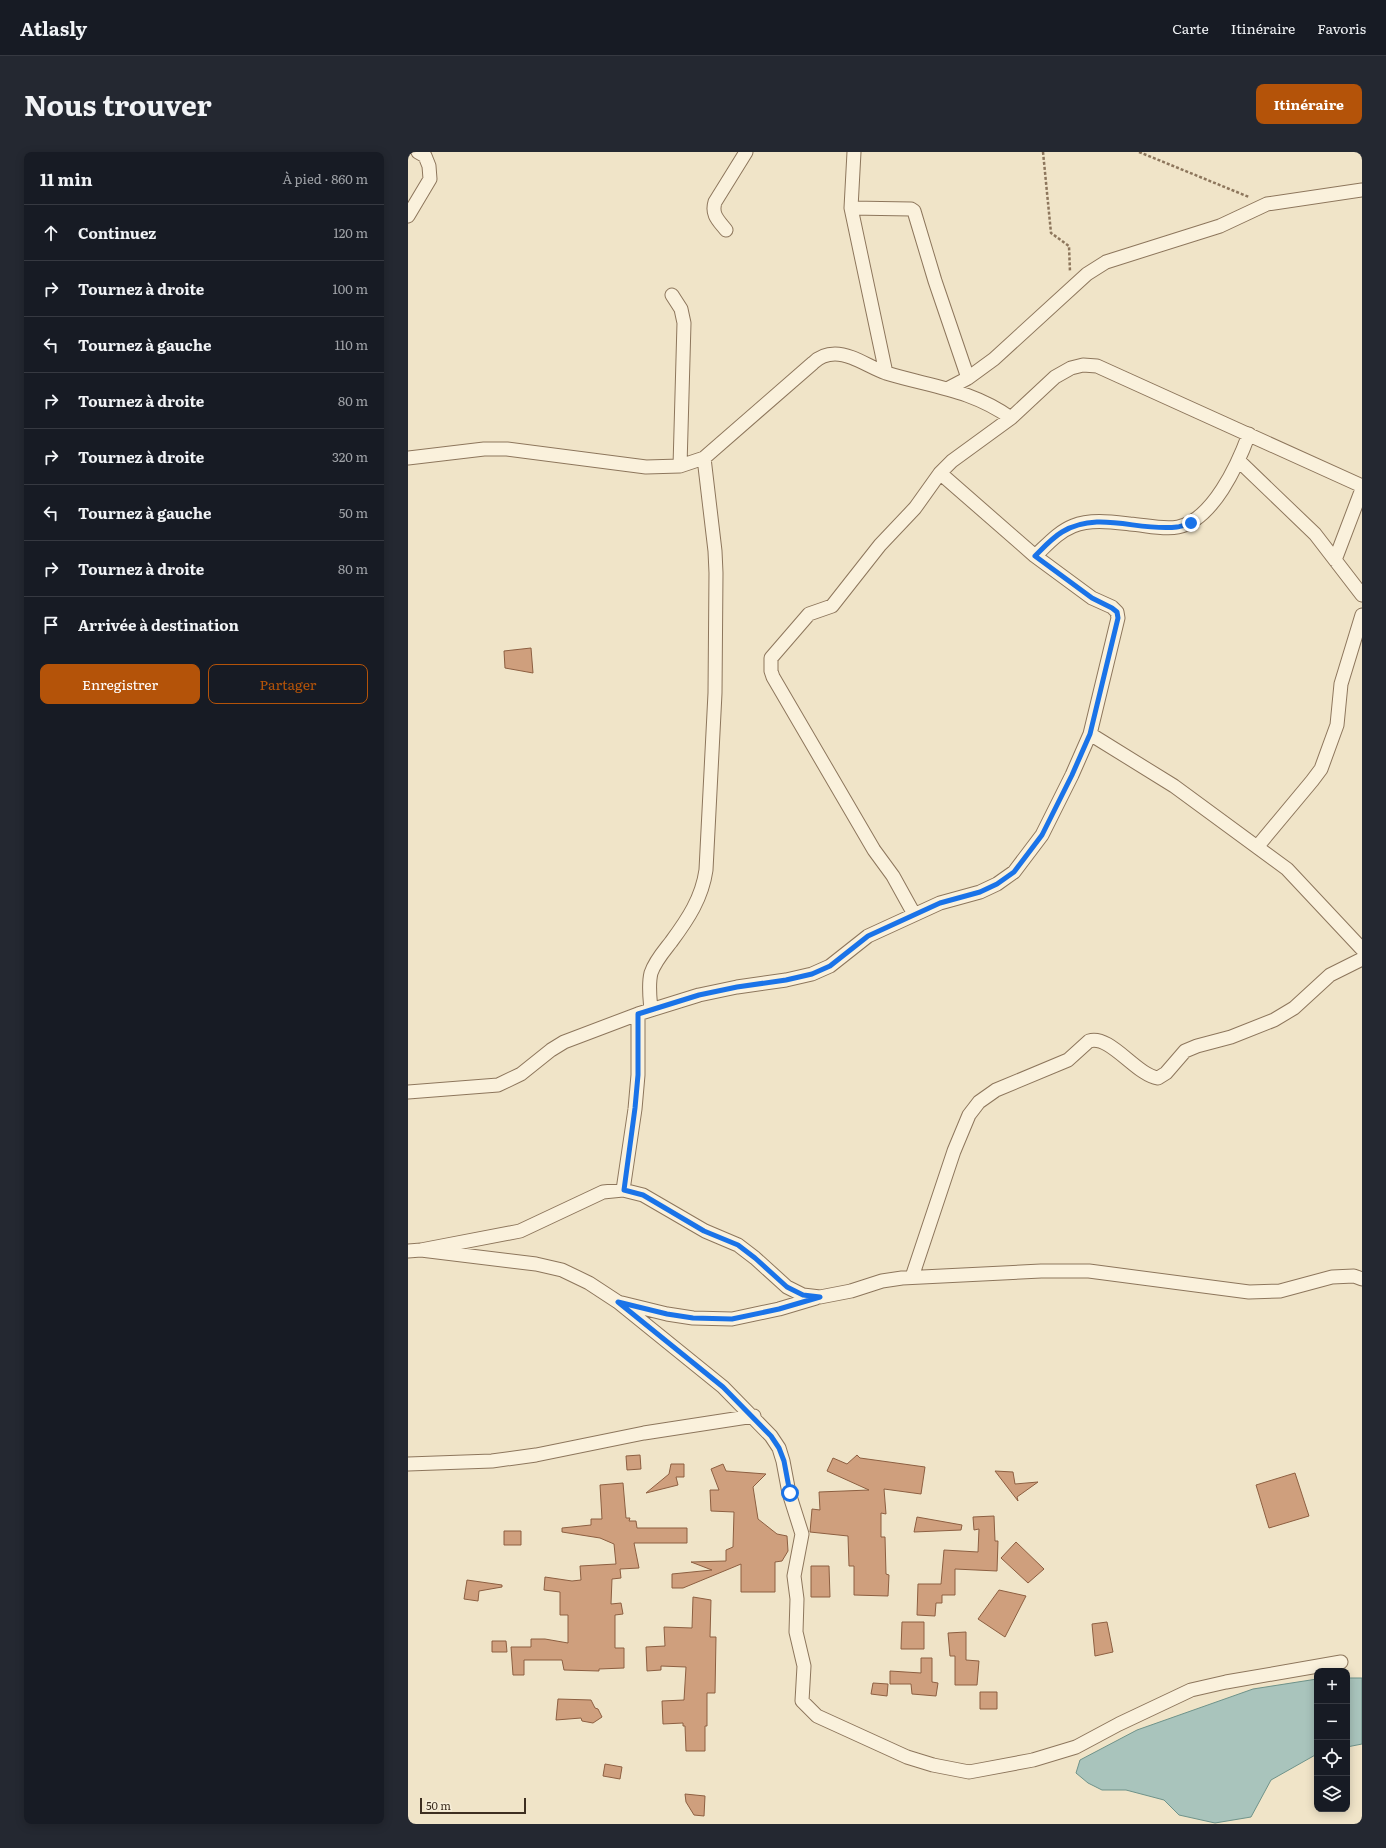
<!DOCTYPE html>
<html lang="fr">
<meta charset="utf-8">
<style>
:root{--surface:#171b24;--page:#242831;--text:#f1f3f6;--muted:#9ea1a6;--line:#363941;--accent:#b45309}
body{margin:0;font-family:Literata,serif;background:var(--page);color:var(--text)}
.controls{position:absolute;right:12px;bottom:12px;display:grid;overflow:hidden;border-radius:8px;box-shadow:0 2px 10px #0003}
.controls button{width:36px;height:36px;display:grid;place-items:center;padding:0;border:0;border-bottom:1px solid var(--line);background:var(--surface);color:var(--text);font:20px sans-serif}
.scale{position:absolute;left:12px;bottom:10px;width:106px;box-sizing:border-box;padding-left:4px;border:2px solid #3d2e20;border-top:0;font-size:11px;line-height:14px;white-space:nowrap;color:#3d2e20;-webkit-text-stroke:3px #f7eed8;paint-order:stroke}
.stop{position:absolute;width:12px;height:12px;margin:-9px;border:3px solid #1a73e8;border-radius:50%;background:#fff}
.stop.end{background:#1a73e8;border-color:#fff;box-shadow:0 1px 4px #0008}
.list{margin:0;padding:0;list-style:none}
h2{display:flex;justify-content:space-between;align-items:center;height:52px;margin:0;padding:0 16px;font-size:17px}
h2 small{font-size:13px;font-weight:400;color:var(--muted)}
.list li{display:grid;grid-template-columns:26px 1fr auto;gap:12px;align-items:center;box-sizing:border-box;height:56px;padding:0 16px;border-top:1px solid var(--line)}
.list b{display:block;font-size:15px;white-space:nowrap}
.list em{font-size:13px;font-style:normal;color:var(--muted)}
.actions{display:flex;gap:8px;padding:12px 16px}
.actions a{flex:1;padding:9px 0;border:1px solid var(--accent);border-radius:8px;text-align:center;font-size:14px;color:var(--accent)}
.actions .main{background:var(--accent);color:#fff}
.icon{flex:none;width:22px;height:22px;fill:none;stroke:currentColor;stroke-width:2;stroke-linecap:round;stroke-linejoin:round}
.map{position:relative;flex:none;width:954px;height:1672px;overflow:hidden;border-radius:8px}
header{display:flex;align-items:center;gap:24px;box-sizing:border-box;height:56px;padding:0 20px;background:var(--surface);border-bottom:1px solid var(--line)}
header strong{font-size:19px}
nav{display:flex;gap:22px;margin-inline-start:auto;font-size:14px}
.intro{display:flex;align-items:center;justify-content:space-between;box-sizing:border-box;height:96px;padding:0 24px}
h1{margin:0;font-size:28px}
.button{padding:10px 18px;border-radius:8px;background:var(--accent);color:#fff;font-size:14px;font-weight:700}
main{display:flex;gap:24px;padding:0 24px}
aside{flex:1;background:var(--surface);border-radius:8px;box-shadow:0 2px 10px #0003}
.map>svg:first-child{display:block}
</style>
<header>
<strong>Atlasly</strong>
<nav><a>Carte</a><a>Itinéraire</a><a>Favoris</a></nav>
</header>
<div class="intro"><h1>Nous trouver</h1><a class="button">Itinéraire</a></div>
<main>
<aside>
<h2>11 min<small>À pied · 860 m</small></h2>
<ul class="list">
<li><svg class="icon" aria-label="ahead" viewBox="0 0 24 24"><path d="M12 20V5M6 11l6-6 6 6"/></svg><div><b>Continuez</b></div><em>120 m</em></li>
<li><svg class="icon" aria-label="right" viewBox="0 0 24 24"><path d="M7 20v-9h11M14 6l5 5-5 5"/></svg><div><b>Tournez à droite</b></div><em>100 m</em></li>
<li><svg class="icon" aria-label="left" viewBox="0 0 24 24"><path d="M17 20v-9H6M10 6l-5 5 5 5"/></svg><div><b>Tournez à gauche</b></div><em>110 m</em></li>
<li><svg class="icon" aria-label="right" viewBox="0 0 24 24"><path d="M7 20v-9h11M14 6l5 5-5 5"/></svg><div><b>Tournez à droite</b></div><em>80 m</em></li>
<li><svg class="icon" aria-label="right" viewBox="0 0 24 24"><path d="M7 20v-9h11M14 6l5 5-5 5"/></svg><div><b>Tournez à droite</b></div><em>320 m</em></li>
<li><svg class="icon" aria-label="left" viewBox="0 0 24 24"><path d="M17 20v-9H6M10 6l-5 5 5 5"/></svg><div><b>Tournez à gauche</b></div><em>50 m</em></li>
<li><svg class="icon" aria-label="right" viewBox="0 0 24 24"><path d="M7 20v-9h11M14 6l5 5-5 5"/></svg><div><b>Tournez à droite</b></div><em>80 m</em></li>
<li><svg class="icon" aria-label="arrive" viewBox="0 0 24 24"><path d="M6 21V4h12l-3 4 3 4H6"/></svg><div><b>Arrivée à destination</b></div></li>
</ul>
<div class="actions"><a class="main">Enregistrer</a><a>Partager</a></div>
</aside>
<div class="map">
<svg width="954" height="1672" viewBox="0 0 954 1672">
<rect width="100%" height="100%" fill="#f0e4c8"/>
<path fill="#a9c4bc" stroke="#6f938a" d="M939 1526H954V1592L939 1595Z
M909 1527V1602L863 1628 843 1665 807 1671 771 1663 756 1648 718 1638H694L680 1631 668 1621 672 1608 729 1578 845 1537Z"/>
<path fill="#cf9f7d" stroke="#8d5f41" d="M123 496 125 521 97 516 96 499Z
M232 1303 233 1317 219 1318 218 1304Z
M449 1303 452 1306 517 1315 513 1342 476 1337 478 1362 473 1361V1385H477L478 1422 481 1423 480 1444 446 1443V1414H441L440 1384 402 1380 404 1357 412 1358 411 1340 461 1338 419 1319 425 1306 439 1312Z
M263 1312H276V1325H268L270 1333 238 1341 261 1322Z
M315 1312 318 1319 358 1322 345 1335 350 1367 369 1382 379 1384 380 1399 374 1409 367 1410V1440H333V1412L275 1436H264V1422L304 1418 283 1410 318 1409V1398L325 1395 326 1360 303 1359 302 1338H311L303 1317Z
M587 1319 605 1320 607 1332 630 1330 609 1345 610 1349Z
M887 1321 901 1364 861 1376 848 1333Z
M215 1331 218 1366H222L221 1369H228L229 1376H279V1391H226L231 1416 212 1417 213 1426 204 1427 203 1452 213 1451 215 1462 207 1463V1496H216V1516L191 1517V1519L156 1518 154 1508H116V1523H105L103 1495H123V1487H137L160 1491V1463H152V1440L136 1438 137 1425 164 1429 173 1428 172 1414 208 1412 206 1392 192 1386 154 1380V1376L183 1373V1367H194L192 1333Z
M586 1364 587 1389H590L589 1419 547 1417V1443H534V1451H528L527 1464 509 1463 510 1432H533L536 1398 570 1400 571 1377 566 1378 565 1365Z
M509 1365 554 1373 553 1378 506 1380Z
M96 1379H113V1393H96Z
M608 1390 636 1417 620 1431 593 1406Z
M403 1414H421L422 1445H403Z
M59 1428 94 1433V1435L71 1439 70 1449 56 1447Z
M591 1438 618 1444 597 1485 570 1467Z
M285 1445 303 1448 302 1485H308L307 1541H299V1574H297V1599H278L277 1574H275V1571L255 1572 254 1549 276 1548 278 1515 253 1514V1518L239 1519 238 1495 257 1494 256 1475 284 1476Z
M494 1470H516V1497H493Z
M699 1470 705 1500 687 1504 684 1472Z
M558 1480V1508L571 1509 569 1533H547V1504H542L540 1481Z
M84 1489H98L99 1500H84Z
M513 1506H524V1530L530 1531 528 1544 504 1542 503 1532H482V1519L513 1521Z
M465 1531 480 1532 479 1544 463 1542Z
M572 1540H589V1557H572Z
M150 1547 183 1548 187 1556 190 1557 194 1565 185 1571 174 1569 173 1566 148 1568Z
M197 1612 214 1615 212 1627 195 1624Z
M277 1642 297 1644 296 1664 286 1663 278 1650Z"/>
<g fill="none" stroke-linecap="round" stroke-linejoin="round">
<g stroke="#8d765c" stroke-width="15">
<path id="minor" d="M446 0 443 56 478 221
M443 56 503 57 506 59 527 129 560 226
M0 64 22 27 21 14 17 4 10 0
M318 78C311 69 303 63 307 50L338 0
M264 143 273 157 276 171 272 314
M541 236 560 226 586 207 679 122 698 110 812 74 859 52 954 38
M0 306 76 297H99L238 315 272 314 296 306 405 211C411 205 417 202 427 202 444 202 461 215 478 221 524 235 562 237 603 266
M831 309 907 382 954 443
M627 404C639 393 650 380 665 374 682 367 704 370 722 372 737 373 755 378 770 375 805 368 830 312 841 282
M927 408 954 337
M682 582 766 634 879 717 954 797
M849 695 904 629 913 617 929 573 933 532 954 463
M506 762 485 724 466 698 365 525 363 519V506L401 462 424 454 472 393 507 356 532 321 544 309 603 266 647 225 663 216 675 213 689 214 954 334
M243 858C242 846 240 833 243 821 247 809 256 799 263 790 280 767 294 746 298 718L307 541 308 421 307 399 296 306
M0 940 90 933 113 922 143 898 156 890 230 862 291 843 329 835 378 828 404 822 422 814 460 784 532 751 572 740 589 732 606 720 634 683 664 623 682 582 710 466 709 460 704 455 684 446 627 404 532 321
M215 1038 227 957 230 923V862
M13 1098 128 1112 154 1118 181 1131 210 1150 315 1235 363 1284 371 1296 375 1309 381 1341 394 1382 386 1424 389 1447 388 1480 396 1514 394 1549 409 1564 499 1605 525 1613 561 1620 625 1608 668 1595 711 1572 783 1538 818 1530 933 1510
M0 1099 13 1098 112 1079 195 1040 215 1038 235 1043 297 1079 330 1093 347 1106 379 1135 395 1143 412 1145 443 1139 474 1129 494 1126 633 1119H681L841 1140 872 1139 924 1125 946 1124 954 1127
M504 1125 546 999 561 963 571 950 588 938 660 908 681 889C702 882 728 923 750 926L758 921 777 899 789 894 823 885 866 868 886 856 922 823 954 807
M214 1151 259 1162 285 1166 324 1167 371 1157 408 1146
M0 1312 84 1309 128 1303 236 1281 346 1264"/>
</g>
<path stroke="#8d765c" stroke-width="2.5" stroke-dasharray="3 2" stroke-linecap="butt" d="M635 0 643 81 661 94 662 120
M731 0 841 45"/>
<use href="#minor" stroke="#faf1dc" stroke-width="13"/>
</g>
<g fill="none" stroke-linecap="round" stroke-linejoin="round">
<path stroke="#1a73e8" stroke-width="5" d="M382 1341 376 1309 371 1296 363 1284 315 1235 210 1150 259 1162 285 1166 324 1167 371 1157 412 1145 395 1143 379 1135 347 1106 330 1093 296 1079 235 1043 216 1038 227 956 230 923V862L291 843 329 835 378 828 404 822 422 814 460 784 532 751 572 740 589 732 606 720 634 683 664 623 682 582 710 466 709 460 704 456 684 446 627 404C635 396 644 386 654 380 691 358 730 380 769 375 773 375 778 372 783 371"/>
</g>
</svg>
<div class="controls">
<button>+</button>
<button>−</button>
<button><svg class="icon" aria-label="locate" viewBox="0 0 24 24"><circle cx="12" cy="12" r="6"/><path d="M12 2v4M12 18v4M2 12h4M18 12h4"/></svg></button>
<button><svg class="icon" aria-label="layers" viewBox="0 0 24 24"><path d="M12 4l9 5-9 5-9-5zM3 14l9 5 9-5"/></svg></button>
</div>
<div class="scale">50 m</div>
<div class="stop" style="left:382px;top:1341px"></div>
<div class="stop end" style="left:783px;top:371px"></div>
</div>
</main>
